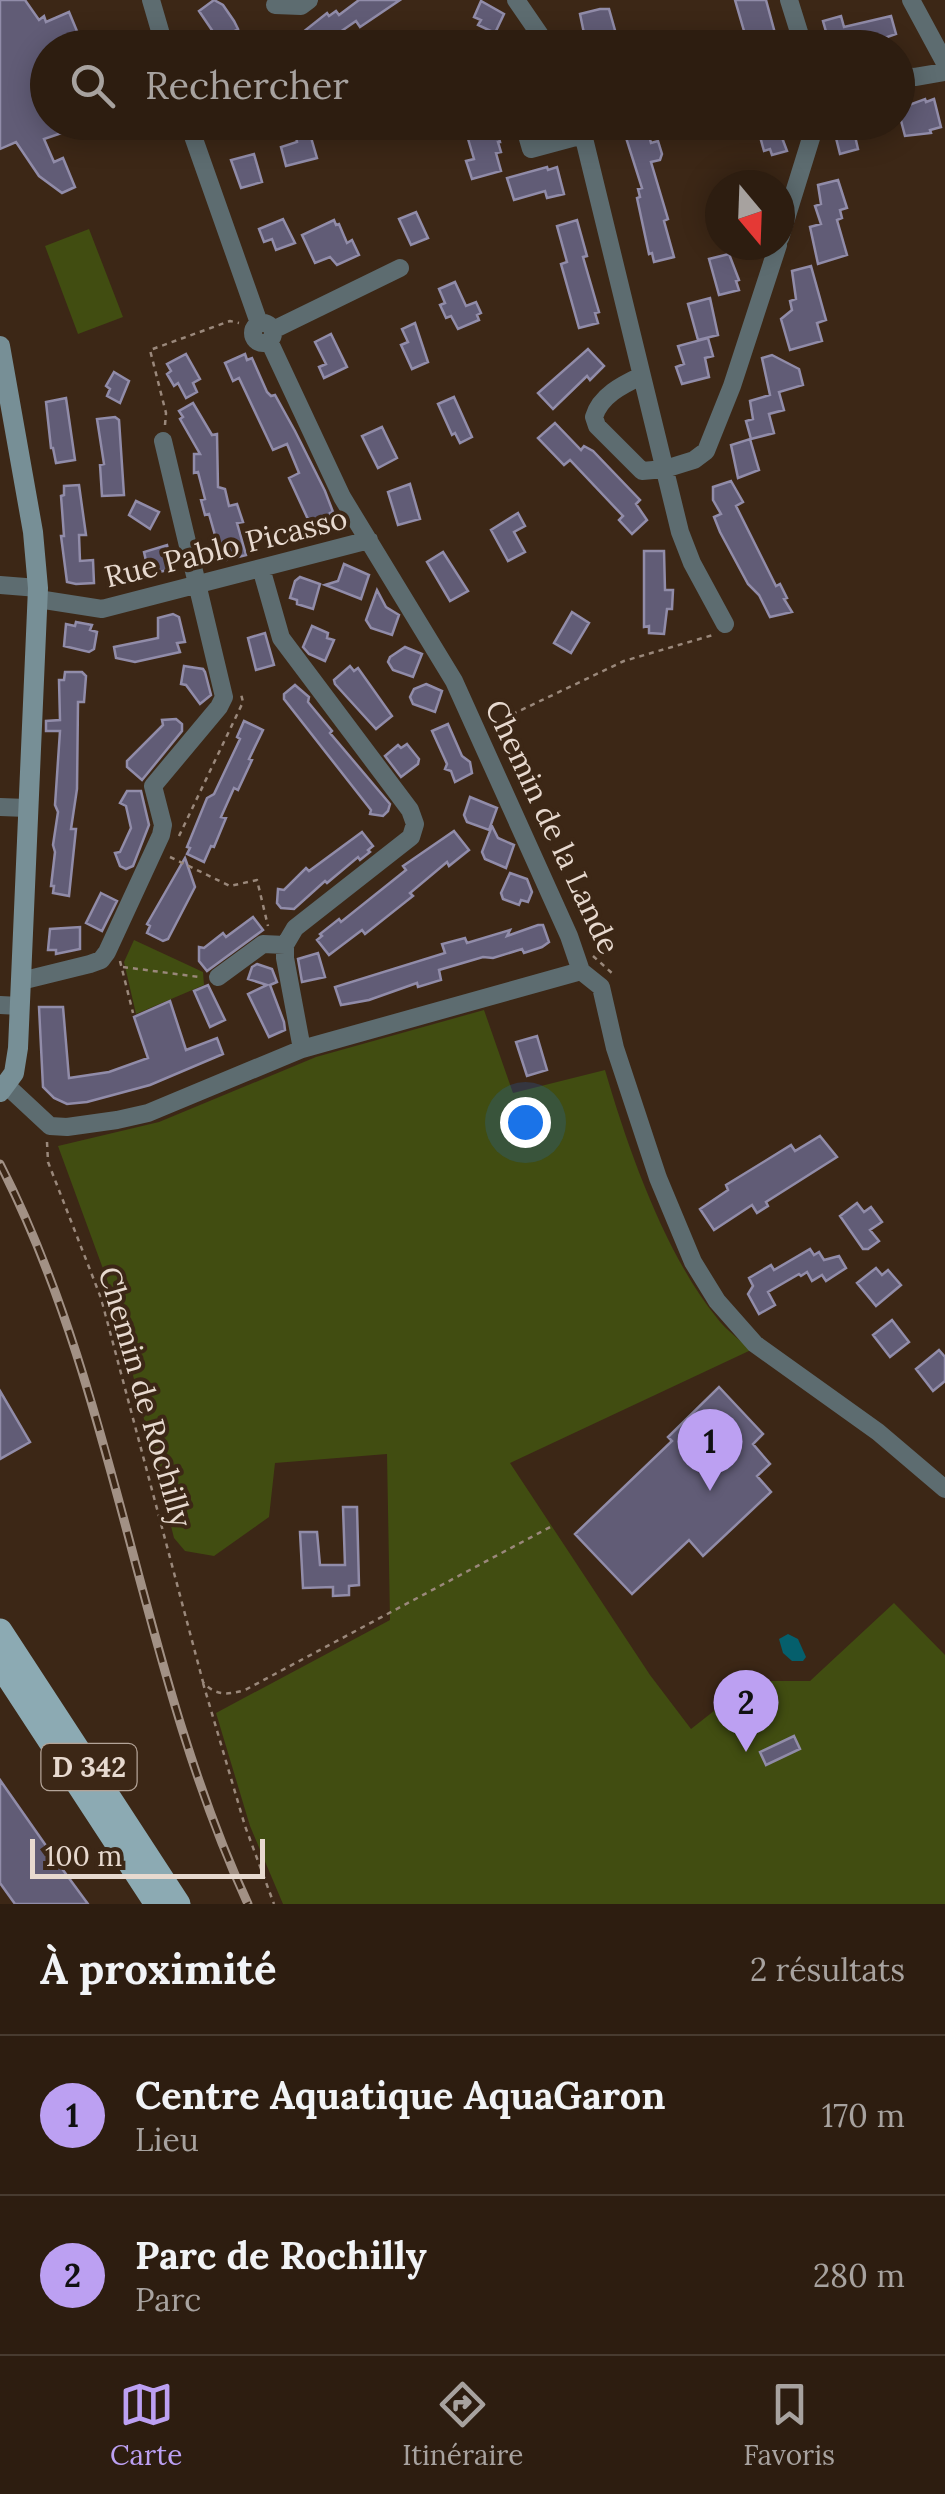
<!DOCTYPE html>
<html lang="fr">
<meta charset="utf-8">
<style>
:root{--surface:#2d1d10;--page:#352619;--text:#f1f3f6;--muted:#a7a29f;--line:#483b30;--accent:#bca0f2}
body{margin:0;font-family:Lora,serif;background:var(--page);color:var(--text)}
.compass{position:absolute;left:705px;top:170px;width:90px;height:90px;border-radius:50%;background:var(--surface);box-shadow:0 5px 25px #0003;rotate:161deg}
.scale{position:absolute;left:30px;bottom:25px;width:235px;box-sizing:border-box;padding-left:10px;border:5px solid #e7d9cf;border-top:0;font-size:28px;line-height:35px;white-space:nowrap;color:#e7d9cf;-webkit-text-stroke:8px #3c2716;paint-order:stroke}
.you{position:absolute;left:525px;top:1122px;width:35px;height:35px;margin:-25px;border:8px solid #fff;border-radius:50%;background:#1a73e8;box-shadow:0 0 0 15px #1a73e833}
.badge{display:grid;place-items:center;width:65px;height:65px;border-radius:50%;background:var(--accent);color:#111;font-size:32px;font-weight:700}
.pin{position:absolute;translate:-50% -82px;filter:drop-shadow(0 2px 5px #0008)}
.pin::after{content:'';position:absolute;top:52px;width:35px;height:30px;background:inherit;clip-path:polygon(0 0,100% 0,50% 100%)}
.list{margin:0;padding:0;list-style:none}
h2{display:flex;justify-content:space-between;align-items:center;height:130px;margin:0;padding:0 40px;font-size:42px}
h2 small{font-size:32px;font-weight:400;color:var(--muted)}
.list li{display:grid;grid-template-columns:65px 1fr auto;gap:30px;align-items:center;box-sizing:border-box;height:160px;padding:0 40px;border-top:2px solid var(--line)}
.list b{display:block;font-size:38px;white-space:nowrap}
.list p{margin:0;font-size:32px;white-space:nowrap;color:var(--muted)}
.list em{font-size:32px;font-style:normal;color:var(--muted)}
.icon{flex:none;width:55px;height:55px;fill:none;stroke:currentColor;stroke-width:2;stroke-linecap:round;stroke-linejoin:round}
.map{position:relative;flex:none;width:945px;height:1904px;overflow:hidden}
.search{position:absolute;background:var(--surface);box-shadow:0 5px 25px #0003;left:30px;right:30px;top:30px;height:110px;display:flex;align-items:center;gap:25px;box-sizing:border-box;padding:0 35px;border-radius:55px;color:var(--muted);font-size:38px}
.sheet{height:450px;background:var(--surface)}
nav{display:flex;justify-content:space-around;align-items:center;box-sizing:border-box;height:140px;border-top:2px solid var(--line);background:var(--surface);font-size:28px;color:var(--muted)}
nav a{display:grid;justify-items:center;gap:5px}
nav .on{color:var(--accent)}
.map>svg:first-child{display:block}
</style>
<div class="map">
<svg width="945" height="1904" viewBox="0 0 945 1904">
<rect width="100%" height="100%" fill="#3c2716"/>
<path fill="#414d11" d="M89 229 123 317 78 334 45 246Z
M134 940 203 972 204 985 136 1014 124 962Z
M484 1010 513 1093 605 1070C628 1149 665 1254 717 1318 726 1330 740 1340 751 1350L510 1463 650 1675 691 1729 752 1681H810L894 1603 945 1655V1904H283L250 1826 216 1713 390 1620 387 1454 275 1463 269 1517 214 1556 185 1551 174 1538 113 1296 58 1146 159 1122 316 1057Z"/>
<path fill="#055f6c" d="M788 1634 798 1639 806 1657 803 1661H792L783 1653 779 1639Z"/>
<path fill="#615c76" stroke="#918ca9" stroke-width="2.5" d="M0 0H25L39 20 44 16 46 22 69 12 84 48H48V122L85 125 44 139 54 162 63 158 75 187 62 193 39 176 16 142 0 149Z
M214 0 223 5 234 21 238 29 233 32 243 48H224L199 11Z
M359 0H400L360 27 356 21 317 48H283L327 13 329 16 336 11 339 15Z
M735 0H766L779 48H749Z
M481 1 504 14 495 33 478 25 481 20 474 17Z
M600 9H609L620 48H590L586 43 580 14Z
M841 16 844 27 891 16 896 34 859 47H850L847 37 829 42 823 21Z
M925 99 926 102 934 99 941 127 930 130 931 133 905 136 898 109Z
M350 122H392V126L355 137Z
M463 122H495L500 142H498L501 152 496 153 501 171 472 179 466 161 474 159Z
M621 122 646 124 651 143 658 141 662 154 660 160 651 162 668 219 664 221 674 257 654 262 652 253 649 254 637 198 640 197 638 189 642 188Z
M851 122H890L891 126 855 136 858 149 840 154 835 134 853 128Z
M778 127 787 151 772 155 770 149 764 151 759 133Z
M310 134 317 158 286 166 281 147 297 142 296 137Z
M254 154 262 182 241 188 231 160Z
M547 167 548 170 557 167 564 194 547 198 545 191 514 200 507 178Z
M838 180 847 208 840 210 842 218 837 220 847 255 818 264 810 227 821 224 815 206 821 204 818 185Z
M416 212 428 238 411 245 399 219Z
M283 219 295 243 276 250 272 239 264 242 259 229Z
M334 220 336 225 339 224 347 243 352 240 359 255 337 265 330 257 315 263 302 235Z
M577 220 587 256 583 257 599 312 595 313 598 323 579 328 561 264 567 262 557 226Z
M729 254 739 280 736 281 739 290 719 295 709 259Z
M811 266 826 320 817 323 822 341 790 350 781 319 792 310 790 301 796 299 792 271Z
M455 282 466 306 476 302 481 313 477 315 479 320 458 329 451 316 446 318 440 305 445 303 439 289Z
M710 298 718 335 698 340 688 304Z
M415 323 428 362 412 369 401 345 408 342 402 329Z
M331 334 347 367 324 378 319 367 326 364 315 342Z
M708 338 713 356 705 358 709 377 682 384 676 367 684 364 678 346Z
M588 349 604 366 590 380 587 376 553 409 538 393Z
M186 354 200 379 193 383 197 392 186 398 178 383 174 386 167 374 171 371 167 364Z
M245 354 247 360 252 358 267 392 271 396 275 395 295 431 325 491 333 512 330 513 332 519 312 528 289 478 299 473 287 444 273 450 239 378 233 381 225 363Z
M772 355 799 369 803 385 779 392 784 410 769 414 774 433 751 439 746 421 753 419 750 401 770 395 762 358Z
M114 372 129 381 120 403 107 396 110 389 106 386Z
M454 397 472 437 460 443 455 433 452 435 438 404Z
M66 398 75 460 56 463 53 448H51L46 402Z
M193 403 212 435 217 434 218 487 225 489 229 506 237 504 243 522 237 523 246 555 226 560 224 552 220 553 209 514 205 515 201 500 205 499 198 472 194 473V454H200L180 419 183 417 179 411Z
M115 417 119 420 124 495 102 496 100 465 104 464 97 419Z
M555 423 581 450 584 446 593 451 640 500 636 504 647 520 632 534 619 520 623 516 570 460 564 465 538 438Z
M382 427 397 458 378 468 362 436Z
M750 439 759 470 738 478 731 445Z
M731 481 743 502 736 506 776 586 780 584 787 598 784 599 792 612 770 617 759 595 748 584 720 532 714 517 721 514 713 500V487Z
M410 484 420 519 398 525 388 492Z
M79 485 86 535H79L80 561 93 560 94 583 76 584 67 582 61 536H64L61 496 64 495V486Z
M136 501 159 512 150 529 129 515Z
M518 513 525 526 514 532 525 552 508 561 491 530Z
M167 545 173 569 149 574 144 552Z
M644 551H664L665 590H673L672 609H667L664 634 649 633V626L644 627Z
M443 552 468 591 450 601 427 562Z
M344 564 369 575 361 599 325 585 338 581Z
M300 577 320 584 313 609 297 604V600L290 598 295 581Z
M377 590 386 607 399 615 392 635 371 628 366 620Z
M572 612 589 623 571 653 554 643Z
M173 614 179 617 185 642 177 643 180 652 135 662 116 658 114 647 158 638V618Z
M76 622 92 625 90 630 97 632 94 649 89 652 64 646 66 624 75 626Z
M312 626 328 633 327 638 334 640 325 661 309 654 303 647Z
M265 633 274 665 256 670 248 638Z
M405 647 422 654 413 677 393 670 388 662 390 657Z
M184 666 203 669 205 672 211 695 200 704 186 685 181 684Z
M350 666 354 671 358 668 392 716 376 729 335 684 334 680Z
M65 672H82L86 676 84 702H78L77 789 71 829H76L69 896 53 893 54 886H51L55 852 53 845 58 812 55 805 60 731H46V721L60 720 59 680H64Z
M426 684 442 691 435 712 413 704 410 697 414 689Z
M295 685 309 697 308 702 332 731 330 733 390 804 388 811 383 816 370 814 371 810 284 699V694Z
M176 719 182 724V731L142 780 127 767V761L163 725 162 720Z
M244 721 263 730 249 759 252 760 238 790 234 788 221 817 226 818 214 847 211 846 204 862 187 854 190 848 187 847 207 798 214 794 240 739 237 737Z
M448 724 462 756 470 762 472 773 455 782 451 771 445 769 447 764 432 731Z
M407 744 419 759 418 764 401 777 385 756 398 745 401 748Z
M127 791H141L149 825 133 866 126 869 120 866 115 853 120 852 131 828 126 806 120 803Z
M470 797 497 808 489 830 467 822 464 815Z
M492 826 498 838 514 845 506 868 485 859 482 852Z
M454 831 469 850 449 866 447 862 410 893 413 896 365 934 362 930 329 955 317 940 322 936 320 934 339 919 341 922 406 870 403 866Z
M362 832 373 846 368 850 370 852 360 860 358 857 327 883 325 881 294 909 281 908 277 903 278 889 284 890 306 868 309 871Z
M185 858 195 887 168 939 163 941 147 933 150 926 147 924Z
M510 873 527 879 532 892 528 902 521 900 519 905 503 899 501 893Z
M101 893 117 901 102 931 86 923Z
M253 917 263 930 207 971 199 961V947L204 948 223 933 226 937Z
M538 925H543L549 942 542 947 524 953 522 949 493 958 483 957 439 970 441 980 418 987 417 983 369 1000 341 1005 335 987 445 953 442 944 465 938 467 943 510 930 507 936Z
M80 927V949L56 954V950H48L50 929Z
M318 953 325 977 302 982 298 959Z
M257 964 272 969 277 982 270 985 284 1022 285 1030 269 1037 248 994 267 985 248 979 252 967Z
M208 985 225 1020 210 1027 194 991Z
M170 1001 186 1050 217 1038 223 1054 150 1085 87 1102 67 1104 54 1098 43 1087 39 1007H63L69 1078 109 1072 148 1058 134 1017Z
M537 1036 547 1070 527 1076 516 1042Z
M820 1136 837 1157 766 1202 768 1206 757 1213 752 1205 714 1230 700 1209 728 1190 726 1185 791 1145 795 1151Z
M857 1203 864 1212 871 1207 882 1222 870 1230 879 1241 868 1249H863L840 1216Z
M810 1249 814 1255 819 1252 824 1260 839 1256 846 1268 826 1281 822 1275 812 1281 807 1272 801 1276 799 1274 768 1292 775 1305 759 1314 748 1294 753 1286 749 1278 771 1265 774 1270Z
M876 1268 882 1275 888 1270 901 1285 876 1306 857 1283Z
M892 1320 909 1342 890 1357 873 1335Z
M939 1350 945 1357V1381L933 1391 916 1369Z
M719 1387 763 1434 753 1444 770 1464 757 1476 771 1492 703 1556 689 1540 632 1594 575 1534 672 1441 668 1437Z
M0 1391 30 1442 0 1459Z
M343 1507H357L359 1585 349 1586V1595L333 1596V1587L303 1588 300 1532H317L320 1565H345Z
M794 1736 800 1749 766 1765 760 1752Z
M0 1780 63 1870 88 1904H15L0 1883Z"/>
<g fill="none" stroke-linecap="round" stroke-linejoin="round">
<path stroke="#9a887b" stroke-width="2.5" stroke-dasharray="5 5" stroke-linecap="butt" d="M165 425 166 413 150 350 230 321 239 323
M494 723 624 661 713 635
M179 836 243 702 241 694
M170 857 230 886 257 880 268 926
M593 956 613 974
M120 961 133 1013
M123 967 199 977
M47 1142 48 1162 101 1298 203 1682C215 1696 228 1695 245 1690L554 1525
M203 1683 245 1826 274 1904"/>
<path stroke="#5d6c70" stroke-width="18" d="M151 0 165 48
M516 0 549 48
M789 0 804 48
M911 0 945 63
M275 5 301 6 309 0
M898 76 915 77 945 72
M188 122 259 323
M532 122 524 125 531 149 583 135
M580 122 680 532 692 563 725 624
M780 238 816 122
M253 333a10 10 0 1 1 20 0a10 10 0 1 1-20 0Z
M273 330 400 268
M269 341 342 497 454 681 569 936 581 971 601 987 615 1048 658 1178 693 1262 717 1301 755 1344 878 1432 945 1489
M641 376C622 385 600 396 594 417L597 426 642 471 665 469 694 460 706 451 732 386 778 245
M261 568 281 638 410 810 415 824 411 837 295 928 285 945V958L302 1049
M0 585 38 588
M38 599 102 609 369 540
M0 807 27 808
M218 977 263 944 285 945
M21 981 90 964 101 960 107 952 161 835 163 825 153 786 219 707 224 697 163 441
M0 1005 20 1006
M7 1086 50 1126 67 1127 117 1120 148 1113 302 1049 581 971"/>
<path stroke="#778f96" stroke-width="20" d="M0 346 33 532 38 588 18 1048 14 1073 0 1092"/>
<path stroke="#8caab3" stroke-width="25" d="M0 1631 178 1904
M0 1664 157 1904"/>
<g stroke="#a29185" stroke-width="9">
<path id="rail" d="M0 1164C119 1398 138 1666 248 1904"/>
</g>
<use href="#rail" stroke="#3c2716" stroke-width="5" stroke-dasharray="15" stroke-linecap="butt"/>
</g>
<g text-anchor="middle" stroke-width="8" stroke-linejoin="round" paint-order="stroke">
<rect fill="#3c2716" stroke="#b4a498" stroke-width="2.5" x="41.5" y="1744" width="95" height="46" rx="8"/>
<g font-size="28" font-weight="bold" fill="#e7d9cf">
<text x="89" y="1777">D 342</text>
</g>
<g font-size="30" fill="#e7d9cf" stroke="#3c2716">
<text transform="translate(226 548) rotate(-14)" y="10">Rue Pablo Picasso</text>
<text transform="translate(552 827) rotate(65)" y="10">Chemin de la Lande</text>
<text transform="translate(145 1397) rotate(74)" y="10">Chemin de Rochilly</text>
</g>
</g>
</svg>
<svg class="compass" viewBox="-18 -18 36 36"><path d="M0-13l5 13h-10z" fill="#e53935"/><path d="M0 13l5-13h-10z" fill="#a7a29f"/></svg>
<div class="scale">100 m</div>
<div class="you"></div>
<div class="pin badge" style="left:710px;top:1491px">1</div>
<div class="pin badge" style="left:746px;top:1752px">2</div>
<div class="search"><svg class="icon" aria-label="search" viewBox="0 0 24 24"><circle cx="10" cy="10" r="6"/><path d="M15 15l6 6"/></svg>Rechercher</div>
</div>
<section class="sheet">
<h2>À proximité<small>2 résultats</small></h2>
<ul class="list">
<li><span class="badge">1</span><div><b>Centre Aquatique AquaGaron</b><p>Lieu</p></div><em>170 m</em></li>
<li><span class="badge">2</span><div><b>Parc de Rochilly</b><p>Parc</p></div><em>280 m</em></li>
</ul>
</section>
<nav>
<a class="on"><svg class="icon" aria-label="map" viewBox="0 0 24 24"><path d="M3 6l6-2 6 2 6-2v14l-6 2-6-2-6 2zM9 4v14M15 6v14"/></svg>Carte</a>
<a><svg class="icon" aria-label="directions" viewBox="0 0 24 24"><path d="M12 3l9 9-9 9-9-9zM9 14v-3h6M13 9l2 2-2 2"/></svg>Itinéraire</a>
<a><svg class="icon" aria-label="saved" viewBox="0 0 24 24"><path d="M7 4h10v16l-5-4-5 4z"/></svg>Favoris</a>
</nav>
